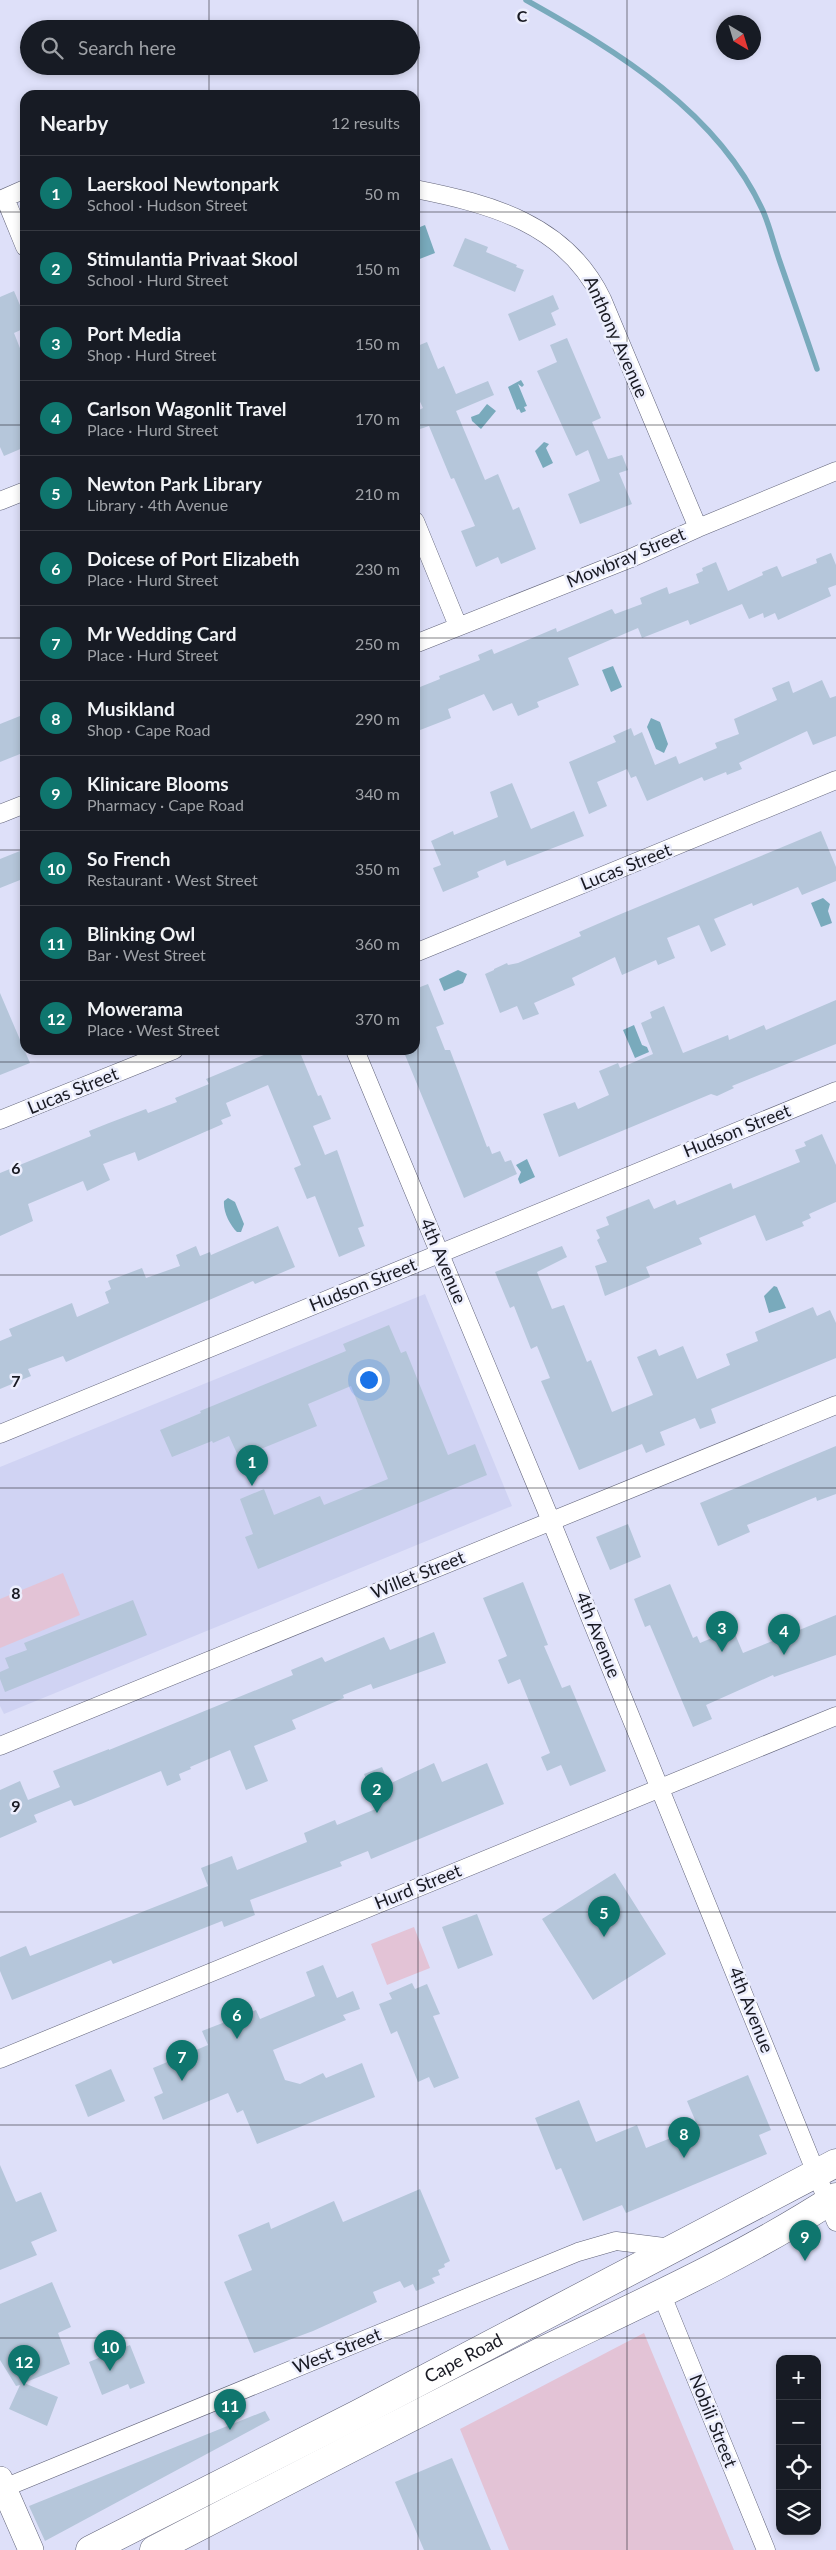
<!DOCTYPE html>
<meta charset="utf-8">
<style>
:root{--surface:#171b24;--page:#242831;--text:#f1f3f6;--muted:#9ea1a6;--line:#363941;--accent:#0f766e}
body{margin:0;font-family:Lato,sans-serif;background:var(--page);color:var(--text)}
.controls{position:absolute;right:15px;bottom:15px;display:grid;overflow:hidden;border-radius:10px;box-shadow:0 2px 8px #0003}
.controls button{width:45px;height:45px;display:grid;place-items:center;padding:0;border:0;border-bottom:1px solid var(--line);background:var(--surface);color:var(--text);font:25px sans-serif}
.compass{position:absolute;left:716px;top:15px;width:45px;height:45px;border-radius:50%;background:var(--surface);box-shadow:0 2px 8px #0003;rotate:142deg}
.you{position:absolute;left:368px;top:1379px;width:18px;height:18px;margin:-12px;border:4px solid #fff;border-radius:50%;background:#1a73e8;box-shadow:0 0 0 8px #1a73e833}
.badge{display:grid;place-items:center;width:32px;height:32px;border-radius:50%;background:var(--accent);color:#fff;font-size:16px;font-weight:700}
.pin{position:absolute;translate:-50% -41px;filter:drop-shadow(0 1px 2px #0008)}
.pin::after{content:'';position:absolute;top:26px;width:18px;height:15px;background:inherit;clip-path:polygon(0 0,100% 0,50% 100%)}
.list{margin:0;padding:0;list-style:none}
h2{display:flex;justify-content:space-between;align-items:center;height:65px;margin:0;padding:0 20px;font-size:21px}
h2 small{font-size:16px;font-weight:400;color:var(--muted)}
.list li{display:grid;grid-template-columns:32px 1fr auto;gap:15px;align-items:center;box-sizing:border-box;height:75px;padding:0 20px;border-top:1px solid var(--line)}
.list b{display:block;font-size:19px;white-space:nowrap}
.list p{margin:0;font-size:16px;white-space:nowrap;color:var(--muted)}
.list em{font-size:16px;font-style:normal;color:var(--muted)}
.icon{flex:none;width:28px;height:28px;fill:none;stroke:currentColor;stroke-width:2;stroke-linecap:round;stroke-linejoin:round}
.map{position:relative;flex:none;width:836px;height:2550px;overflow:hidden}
.search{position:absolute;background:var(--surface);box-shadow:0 2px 8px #0003;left:20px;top:20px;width:400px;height:55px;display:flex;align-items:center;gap:12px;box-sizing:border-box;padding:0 18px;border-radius:28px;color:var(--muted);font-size:19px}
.panel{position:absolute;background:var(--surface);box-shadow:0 2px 8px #0003;left:20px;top:90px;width:400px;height:965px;border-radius:15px}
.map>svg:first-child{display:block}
</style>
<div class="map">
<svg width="836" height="2550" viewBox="0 0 836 2550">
<rect width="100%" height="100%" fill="#dee0f9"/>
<path fill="#d0d3f3" d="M425 1294 512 1506 4 1714 0 1706V1467Z"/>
<path fill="#e3c3d6" d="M63 1573 80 1615 0 1648V1599Z
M414 1927 430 1968 387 1985 371 1944Z
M644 2333 734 2550H509L460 2429Z"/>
<path fill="#79aabc" d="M425 225 435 253 417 260 415 229Z
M521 380 524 385 522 387 518 384 527 406 524 407 526 411 521 413 519 409 517 410 508 387Z
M487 404 496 411 481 429 472 421 471 417 479 414Z
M544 442 549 444 546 448 553 463 543 468 535 451Z
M613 666 622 687 611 692 602 670Z
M651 718 660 722 668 744 664 753 656 749 647 727Z
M823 898 830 904 828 911 832 923 821 927 811 903Z
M458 970 467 974 463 983 444 991 439 979Z
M634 1025 642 1045 647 1047 649 1052 635 1058 623 1030Z
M527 1159 535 1177 520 1184 518 1179 521 1172 516 1165Z
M228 1198 235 1202 244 1224 241 1232H237C230 1225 223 1212 224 1201Z
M774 1286 777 1287 786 1308 769 1313 764 1296Z"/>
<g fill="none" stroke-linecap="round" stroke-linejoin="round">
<path stroke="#79aabc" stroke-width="5.5" d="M526 0C617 51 718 112 763 211 770 227 774 245 780 262 792 297 805 333 817 369"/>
</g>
<path fill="#b5c6da" d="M465 238 488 247 486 252 517 265 516 267 524 270 515 292 453 266Z
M14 291 25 317V328L14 333 25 361V447L4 456 0 447V297Z
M553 295 559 309 551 313 556 325 519 341 508 314Z
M567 338 601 418 592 422 608 459 622 455 628 470 619 473 632 504 580 524 568 494 600 481 588 450 576 456 537 371 557 362 550 345Z
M427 342 438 369 444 366 456 394 488 381 494 395 456 411 485 480 498 474 513 510 519 507 536 549 501 564 498 557 476 567 461 531 475 526 454 478 451 479 429 426 420 429 415 417V412L423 408 415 391V347Z
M831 553 836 565V585L828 588 831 596 778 620 775 613 764 618 763 613 749 619 742 604 690 625 688 620 642 638 638 628 568 658 579 685 537 702 539 707 518 716 512 703 493 711 484 694 448 709 451 718 415 732V689L440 679 439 676 480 660 478 655 492 649 494 654 556 628 557 632 612 609 615 614 642 604 640 598 667 587 669 594 699 583 696 574 703 571 702 568 716 562 728 591 763 575 762 572 777 566 782 577 817 563 816 559Z
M822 680 830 698 836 696V736L813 745 807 731 739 763 742 769 727 775 726 772 704 781 702 777 647 801 636 776 631 778 627 769 597 782 607 806 589 814 569 762 616 742 613 736 631 728 634 736 642 732 655 765 676 756 679 764 717 748 715 743 739 734 734 719 777 700 772 688 789 681 793 693Z
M25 714V752L0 762V724Z
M512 783 531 829 574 811 584 836 507 866 505 860 477 872 479 877 443 892 433 868 441 865 431 841 453 831 454 835 498 817 490 792Z
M821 831 836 867V881L802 895 798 887 753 906 752 903 714 919 726 945 711 952 699 925 667 938 675 958 658 965 656 960 622 975 615 957 572 978 575 985 534 1003 539 1014 523 1020 517 1006 500 1013 485 974 494 970V969L507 963 508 965 518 963 581 936 579 932 616 916Z
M25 849V878L0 888V859Z
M428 984 444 1024 436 1027 445 1050H450L487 1147 489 1146 492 1154 500 1151 505 1162 511 1160 517 1174 464 1198 403 1050H415V989Z
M0 993 30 1063 0 1075Z
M836 1000V1044L732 1086 734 1088 717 1096 711 1094 559 1157 543 1114 575 1102 578 1109 609 1095 599 1071 618 1063 620 1068 653 1054 641 1023 652 1018 650 1012 664 1006 683 1053 728 1035 729 1040 764 1025 766 1030Z
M276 1050H299L318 1096 321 1095 331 1119 313 1126 325 1155 337 1150 364 1226 358 1228 365 1246 339 1257 315 1196 307 1199 294 1168 301 1165 268 1085 226 1103 231 1116 221 1120 223 1124 138 1161 135 1152 103 1164 110 1180 87 1191 83 1181 28 1204 33 1221 0 1236V1173L91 1136 89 1131 109 1123 146 1109 148 1113 177 1102 175 1098 209 1084 206 1079Z
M822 1134 836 1165V1202L809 1214 811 1218 802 1222 804 1226 766 1241 755 1215 699 1238 702 1244 646 1267 650 1277 605 1296 595 1266 607 1262 597 1240 600 1238 596 1230 609 1225 606 1217 649 1199 654 1209 675 1200 677 1205 731 1183 733 1189 800 1162 795 1150 806 1146 804 1142Z
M278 1226 295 1267 255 1284 253 1281 66 1362 63 1356 28 1369 31 1376 0 1389V1341L12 1336 9 1329 72 1303 77 1317 109 1303 105 1292 111 1289 108 1281 142 1268 146 1278 180 1266 176 1255 196 1246 200 1256 210 1252 211 1255Z
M562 1246 567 1257 537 1272 552 1309 564 1305 587 1362 591 1360 612 1412 653 1395 637 1357 656 1349 659 1356 683 1346 697 1379 730 1365 726 1354 758 1341 755 1332 813 1307 817 1316 830 1310 836 1323V1358L711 1409 716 1423 700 1429 695 1418 660 1432 665 1445 646 1453 642 1444 579 1470 541 1381 550 1378 537 1346 531 1349 514 1306 510 1308 495 1272Z
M389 1325 401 1353 406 1351 448 1455 475 1444 487 1475 258 1569 245 1537 253 1534 240 1499 264 1489 274 1515 320 1496 324 1505 388 1479 351 1386 308 1404 317 1426 239 1458 229 1436 213 1443 212 1441 172 1457 160 1430 201 1413 200 1411 346 1351 343 1344Z
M836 1446V1494L817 1501 816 1497 747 1525 750 1532 718 1546 700 1503Z
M628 1524 641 1557 610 1570 596 1537Z
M523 1582 548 1645 544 1646 562 1688 570 1685 606 1771 570 1786 561 1765 547 1771 541 1757 550 1753 520 1679 508 1684 498 1660 507 1656 483 1598Z
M670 1584 693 1638 697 1636 700 1643 733 1629 743 1653 836 1615V1655L774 1677 773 1675 706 1705 712 1719 693 1727 650 1625 645 1627 634 1599Z
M133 1600 147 1635 5 1692 0 1679V1672L9 1668 5 1658 27 1650 24 1643Z
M434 1632 446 1663 373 1689 371 1684 343 1695 344 1698 292 1720 296 1729 254 1746 268 1781 246 1790 230 1750 190 1767 191 1769 179 1774 181 1780 167 1786 161 1771 81 1804 74 1806 71 1800 34 1815 37 1822 0 1838V1790L20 1781 28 1800 60 1787 53 1771 109 1749V1750L293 1675 291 1670 322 1657 325 1662 384 1637 390 1650Z
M434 1763 442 1782 487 1763 504 1804 371 1859 368 1851 340 1862 342 1866 250 1900 255 1915 224 1927 222 1921 113 1964 111 1960 12 2000 0 1971V1957L26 1946 30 1956 208 1886 201 1868 232 1856 237 1870 307 1842 304 1833 335 1820 337 1825 378 1808 364 1774 382 1767 389 1784Z
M615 1873 666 1954 593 2000 542 1919Z
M477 1914 493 1955 458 1969 442 1927Z
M323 1965 337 1998 353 1991 360 2009 343 2015 346 2020 273 2050 285 2080 300 2084 323 2073 326 2078 362 2063 375 2097 257 2144 243 2110 237 2113 228 2093 163 2120 154 2097 163 2093 153 2068 208 2045 202 2031 256 2010 260 2019 315 1996 306 1972Z
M412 1983 415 1989 427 1984 440 2014 433 2016 459 2078 434 2088 429 2077 418 2082 397 2031 391 2034 379 2004 392 1999 389 1993Z
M111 2069 125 2101 88 2117 75 2085Z
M748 2075 771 2130 759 2135 767 2154 626 2213 622 2205 583 2221 561 2168 556 2170 535 2118 579 2100 596 2142 637 2125 646 2148 698 2127 687 2101Z
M0 2165 16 2202 41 2192 57 2231 31 2242 37 2255 0 2270Z
M420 2189 450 2261 444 2264 445 2267 438 2270 440 2275 432 2278 435 2283 416 2291 413 2284 404 2288 400 2281 373 2292 377 2302 313 2331 254 2353 224 2282 252 2270 238 2235 269 2222 271 2229 334 2201 343 2222Z
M52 2282 71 2327 58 2333 70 2364 24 2383 58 2397 47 2426 9 2409 20 2385 16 2386 0 2360V2304Z
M130 2345 145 2383 130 2389 128 2384 102 2395 89 2362Z
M265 2411 270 2420 45 2541 29 2506Z
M452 2458 491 2550H424L395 2482Z"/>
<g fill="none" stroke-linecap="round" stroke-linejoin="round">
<g stroke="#616379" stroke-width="19">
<path id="street" d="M415 189C491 204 566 224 602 299L698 528
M5 198 25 247
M0 200 25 189
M0 501 25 491
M415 521 458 626
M415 644 629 559 698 528 836 471
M0 814 25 804
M415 953 836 780
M355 1050 551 1521 836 2222
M0 1120 174 1050
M0 1434 836 1091
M0 1746 836 1405
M0 2059 836 1716
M661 2293 766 2550
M4 2488 578 2252 616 2241 672 2248"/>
</g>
<g stroke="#616379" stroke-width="26">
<path id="secondary" d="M0 2479 31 2550"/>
</g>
<g stroke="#616379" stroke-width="29">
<g id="primary">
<path id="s1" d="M90 2550 358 2414 836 2163"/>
<path d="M154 2550C283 2483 412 2416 542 2351 641 2303 744 2257 836 2197"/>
</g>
</g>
<use href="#street" stroke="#fff" stroke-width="18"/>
<use href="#secondary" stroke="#fff" stroke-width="25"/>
<use href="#primary" stroke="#fff" stroke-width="28"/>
</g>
<path fill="none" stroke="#191a23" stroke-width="1" stroke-opacity="0.55" d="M209 0V29M418 0V2550M627 0V2550M209 66V95M0 212H25M415 212H836M0 425H25M415 425H836M0 638H25M415 638H836M0 850H25M415 850H836M209 1050V2550M0 1062H836M0 1275H836M0 1488H836M0 1700H836M0 1912H836M0 2125H836M0 2338H836"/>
<g text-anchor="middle" stroke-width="5" stroke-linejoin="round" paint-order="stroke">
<g font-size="18" fill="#191a23" stroke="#eceefd">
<text transform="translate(616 337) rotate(66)" y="6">Anthony Avenue</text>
<text transform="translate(626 558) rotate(-23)" y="6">Mowbray Street</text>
<text transform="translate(626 867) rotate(-22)" y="6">Lucas Street</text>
<text transform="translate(73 1091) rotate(-22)" y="6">Lucas Street</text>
<text transform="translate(737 1131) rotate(-22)" y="6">Hudson Street</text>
<text transform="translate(443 1261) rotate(67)" y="6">4th Avenue</text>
<text transform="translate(363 1285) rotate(-22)" y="6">Hudson Street</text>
<text transform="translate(418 1575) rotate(-22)" y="6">Willet Street</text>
<text transform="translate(598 1635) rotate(68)" y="6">4th Avenue</text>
<text transform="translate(418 1887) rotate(-22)" y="6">Hurd Street</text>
<text transform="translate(751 2010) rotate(68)" y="6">4th Avenue</text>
<text transform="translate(337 2351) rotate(-22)" y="6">West Street</text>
<text dy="6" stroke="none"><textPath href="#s1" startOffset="420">Cape Road</textPath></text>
<text transform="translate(713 2421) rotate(68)" y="6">Nobili Street</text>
</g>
</g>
<g font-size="16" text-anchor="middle" font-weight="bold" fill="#191a23" stroke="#eceefd" stroke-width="5" stroke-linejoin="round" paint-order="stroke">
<text x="522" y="22">C</text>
<text x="16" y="1174">6</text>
<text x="16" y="1387">7</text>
<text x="16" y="1599">8</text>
<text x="16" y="1812">9</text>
</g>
</svg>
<div class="controls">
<button>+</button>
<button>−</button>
<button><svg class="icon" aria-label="locate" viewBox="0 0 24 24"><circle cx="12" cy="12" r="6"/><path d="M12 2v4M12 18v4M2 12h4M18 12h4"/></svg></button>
<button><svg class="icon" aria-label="layers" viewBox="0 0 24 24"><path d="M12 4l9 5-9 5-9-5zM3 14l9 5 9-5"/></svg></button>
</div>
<svg class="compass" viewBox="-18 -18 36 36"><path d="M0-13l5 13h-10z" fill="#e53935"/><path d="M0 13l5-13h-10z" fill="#9ea1a6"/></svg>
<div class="you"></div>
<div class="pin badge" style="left:252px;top:1486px">1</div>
<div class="pin badge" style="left:377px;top:1813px">2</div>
<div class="pin badge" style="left:722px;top:1652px">3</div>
<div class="pin badge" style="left:784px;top:1655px">4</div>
<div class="pin badge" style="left:604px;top:1937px">5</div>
<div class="pin badge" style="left:237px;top:2039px">6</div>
<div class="pin badge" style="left:182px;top:2081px">7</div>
<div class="pin badge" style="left:684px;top:2158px">8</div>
<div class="pin badge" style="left:805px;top:2261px">9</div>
<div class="pin badge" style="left:110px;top:2371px">10</div>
<div class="pin badge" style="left:230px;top:2430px">11</div>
<div class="pin badge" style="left:24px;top:2386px">12</div>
<div class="search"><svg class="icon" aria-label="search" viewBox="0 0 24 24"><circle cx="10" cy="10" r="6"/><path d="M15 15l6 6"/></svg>Search here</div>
<section class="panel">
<h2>Nearby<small>12 results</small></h2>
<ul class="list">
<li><span class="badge">1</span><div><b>Laerskool Newtonpark</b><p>School · Hudson Street</p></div><em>50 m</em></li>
<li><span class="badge">2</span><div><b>Stimulantia Privaat Skool</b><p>School · Hurd Street</p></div><em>150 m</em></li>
<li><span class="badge">3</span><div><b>Port Media</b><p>Shop · Hurd Street</p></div><em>150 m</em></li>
<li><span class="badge">4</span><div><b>Carlson Wagonlit Travel</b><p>Place · Hurd Street</p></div><em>170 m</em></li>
<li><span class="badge">5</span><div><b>Newton Park Library</b><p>Library · 4th Avenue</p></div><em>210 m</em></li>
<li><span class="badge">6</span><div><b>Doicese of Port Elizabeth</b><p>Place · Hurd Street</p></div><em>230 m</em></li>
<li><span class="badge">7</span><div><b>Mr Wedding Card</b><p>Place · Hurd Street</p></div><em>250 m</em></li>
<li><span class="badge">8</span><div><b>Musikland</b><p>Shop · Cape Road</p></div><em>290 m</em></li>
<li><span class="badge">9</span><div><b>Klinicare Blooms</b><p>Pharmacy · Cape Road</p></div><em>340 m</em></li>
<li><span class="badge">10</span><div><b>So French</b><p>Restaurant · West Street</p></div><em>350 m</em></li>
<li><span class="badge">11</span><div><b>Blinking Owl</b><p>Bar · West Street</p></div><em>360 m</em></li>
<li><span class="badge">12</span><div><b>Mowerama</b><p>Place · West Street</p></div><em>370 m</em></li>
</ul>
</section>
</div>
